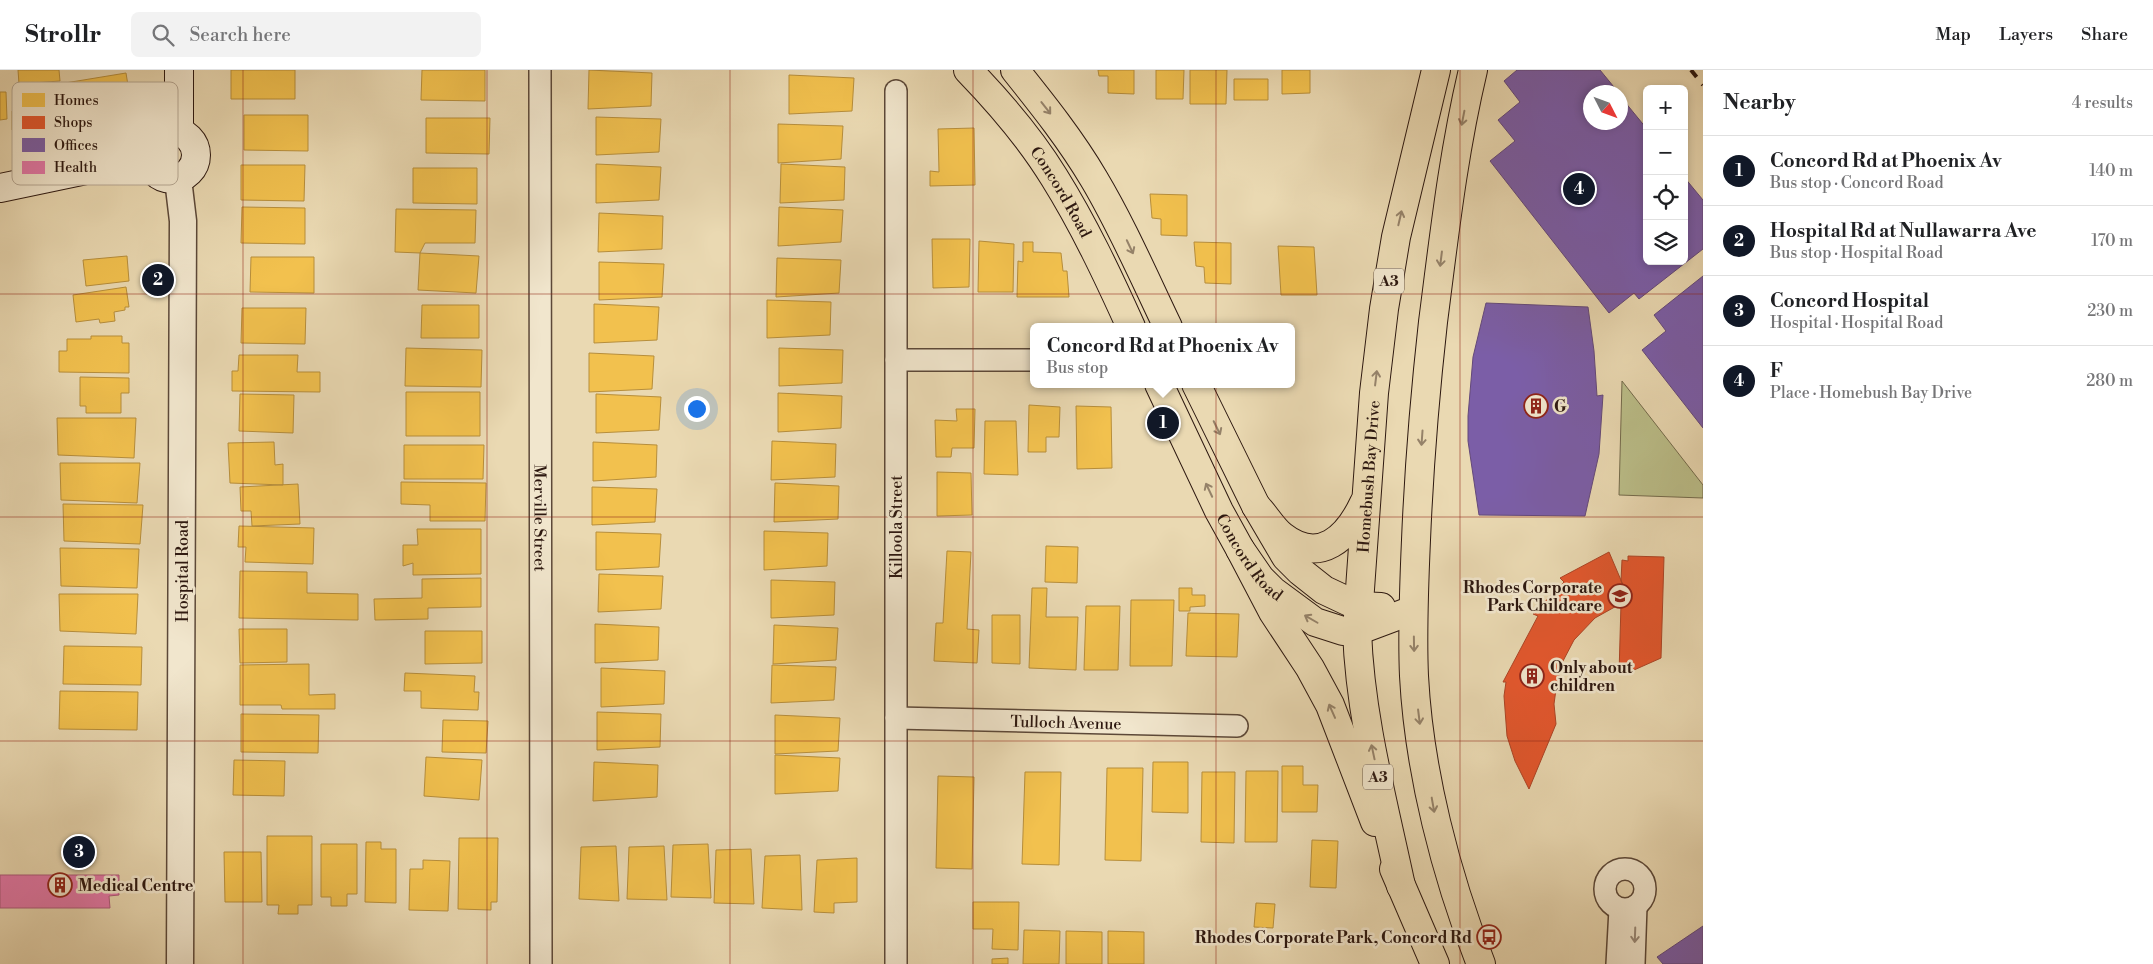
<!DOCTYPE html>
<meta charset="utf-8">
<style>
:root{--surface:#fff;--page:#f2f2f2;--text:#202124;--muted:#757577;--line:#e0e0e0;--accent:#111827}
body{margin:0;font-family:"Libre Bodoni",serif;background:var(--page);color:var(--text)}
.controls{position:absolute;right:15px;top:15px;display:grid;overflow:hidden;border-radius:8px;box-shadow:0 2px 8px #0003}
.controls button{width:45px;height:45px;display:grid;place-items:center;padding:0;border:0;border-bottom:1px solid var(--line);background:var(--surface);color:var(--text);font:25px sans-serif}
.compass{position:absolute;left:1583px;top:15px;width:45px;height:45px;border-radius:50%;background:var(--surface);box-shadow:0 2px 8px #0003;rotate:132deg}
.you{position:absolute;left:696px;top:338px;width:18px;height:18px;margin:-12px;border:4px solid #fff;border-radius:50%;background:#1a73e8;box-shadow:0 0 0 8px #1a73e833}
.badge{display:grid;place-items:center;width:32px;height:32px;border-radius:50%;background:var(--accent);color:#fff;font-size:16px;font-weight:700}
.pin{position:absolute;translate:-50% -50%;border:2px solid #fff;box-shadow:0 1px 5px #0006}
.popup{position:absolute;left:1030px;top:253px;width:265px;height:65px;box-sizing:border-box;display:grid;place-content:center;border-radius:8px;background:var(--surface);filter:drop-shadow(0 1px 4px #0005);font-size:16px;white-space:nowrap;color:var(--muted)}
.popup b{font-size:19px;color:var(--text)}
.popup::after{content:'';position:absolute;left:50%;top:100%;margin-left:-10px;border:10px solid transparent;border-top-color:var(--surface)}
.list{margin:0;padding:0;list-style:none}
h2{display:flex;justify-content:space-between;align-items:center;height:65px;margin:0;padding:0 20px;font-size:21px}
h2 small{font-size:16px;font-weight:400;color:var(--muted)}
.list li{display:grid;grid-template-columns:32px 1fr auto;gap:15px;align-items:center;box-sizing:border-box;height:70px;padding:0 20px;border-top:1px solid var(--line)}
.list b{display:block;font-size:19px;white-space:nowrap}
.list p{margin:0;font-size:16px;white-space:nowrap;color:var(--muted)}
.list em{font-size:16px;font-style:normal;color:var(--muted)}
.icon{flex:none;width:28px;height:28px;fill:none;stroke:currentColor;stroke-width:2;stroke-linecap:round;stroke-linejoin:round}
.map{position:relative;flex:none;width:1703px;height:894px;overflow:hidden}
header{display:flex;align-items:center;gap:30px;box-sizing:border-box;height:70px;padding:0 25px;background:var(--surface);border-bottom:1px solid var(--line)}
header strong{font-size:24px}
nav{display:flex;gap:28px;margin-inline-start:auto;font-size:18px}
.search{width:350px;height:45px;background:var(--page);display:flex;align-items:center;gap:12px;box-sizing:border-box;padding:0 18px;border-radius:8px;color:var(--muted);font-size:19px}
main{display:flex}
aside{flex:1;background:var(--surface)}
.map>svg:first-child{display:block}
</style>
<header>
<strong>Strollr</strong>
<div class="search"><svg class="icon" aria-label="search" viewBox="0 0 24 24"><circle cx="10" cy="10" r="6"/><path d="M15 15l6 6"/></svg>Search here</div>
<nav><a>Map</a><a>Layers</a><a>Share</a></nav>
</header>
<main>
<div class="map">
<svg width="1703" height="894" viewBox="0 0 1703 894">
<rect width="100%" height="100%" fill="#ead9b2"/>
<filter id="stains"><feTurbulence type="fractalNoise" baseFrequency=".004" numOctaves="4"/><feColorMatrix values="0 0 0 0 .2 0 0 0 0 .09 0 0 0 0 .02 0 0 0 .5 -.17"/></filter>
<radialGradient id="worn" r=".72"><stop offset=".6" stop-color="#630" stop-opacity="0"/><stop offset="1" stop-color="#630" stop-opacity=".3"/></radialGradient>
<path fill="#bbbe89" stroke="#746b4c" d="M1622 311 1703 415V428L1619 425Z"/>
<path fill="#f2c14e" stroke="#b78e3b" d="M18 0H59L60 11 19 14Z
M231 0H295V29H231Z
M422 0H485V31L421 30Z
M589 0 652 3 651 36 588 39Z
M1098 0H1134V24L1108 23V6H1099Z
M1156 0H1184L1183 29H1156Z
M1190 0H1227L1226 34H1190Z
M1282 0H1310V23L1282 24Z
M126 3 131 34 64 44 59 14Z
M789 5 854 8 852 41 789 44Z
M1234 9H1268V30H1234Z
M0 22H6L7 49 0 50Z
M31 40V60H12V41Z
M244 45H308V81L244 80Z
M596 47 661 49 659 82 596 85Z
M426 48H490L489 84 426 83Z
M778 54 843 56 841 89 778 93Z
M974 58 975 115 930 116V101L939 102 938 59Z
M596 94 661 97 659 130 596 133Z
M781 94 845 97 844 130 780 133Z
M241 95H305L304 131 241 130Z
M413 98H477V134L413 133Z
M1150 124 1187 125V166L1161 165V149L1152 148Z
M242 137 305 138V174L241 173Z
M779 137 843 140 841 172 778 176Z
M396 139 476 140 475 173H425L420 183 395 182Z
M599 143 663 146 662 179 598 182Z
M932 169H970L969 217 933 218Z
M979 171 1014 174 1013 222H978Z
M1023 172H1033V182L1061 183 1063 201H1067L1069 227H1017L1018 191 1023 192Z
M1194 172 1231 173V214L1205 213 1204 197 1196 196Z
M1278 176 1314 177 1317 225H1281Z
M420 183 479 186 476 223 418 220Z
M127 186 129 211 86 216 83 190Z
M251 187H314V223L250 222Z
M777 188 841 190 839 223 776 227Z
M599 192 664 194 662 227 599 230Z
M126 217 129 237H125V240L114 242 115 251 100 253 99 249 76 252 73 225Z
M767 230 831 232 830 265 767 268Z
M594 234 659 237 657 270 594 273Z
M422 235H479V268H421Z
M242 238H306L305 274 241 273Z
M91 266H122V273H129V303L59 302V281H67V269H91Z
M406 278 482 280 481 317 405 316Z
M779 278 843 280 842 313 779 316Z
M589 283 654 286 652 319 589 322Z
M239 285H298L297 302H320V322L232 321V301H238Z
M80 307 129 308V323H121V343H86V336H80Z
M406 322H480V366H406Z
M778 323 842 326 841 358 778 362Z
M240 324 294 325 293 363 239 361Z
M596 324 661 327 659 360 596 363Z
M1029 335 1060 337 1059 367H1046V382H1028Z
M1076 336 1111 337 1112 398 1077 399Z
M956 339H975L974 378H952L951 387H936L935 350 957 351Z
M57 348H136L134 388 58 385Z
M985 351H1016L1018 405 984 404Z
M772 371 836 374 835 407 771 410Z
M274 372 275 395 283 394V415L230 413 228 373Z
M593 372 657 375 656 407 593 411Z
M404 375H484L483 409H404Z
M60 393H140L137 433 61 430Z
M937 402 971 403 972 445 937 446Z
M401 412 486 413 485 451H430V435L401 434Z
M775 413 839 416 838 449 774 452Z
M298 414 300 454 252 456 251 441H241L240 417Z
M592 417 657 419 655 452 592 455Z
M63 434 143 435 140 474 64 471Z
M239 456 314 458 313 494 245 492 246 477H238Z
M417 459H481V504L413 505V493L403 496V475H418Z
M764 461 828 463 827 496 764 500Z
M596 462 661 464 659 497 596 500Z
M1046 476 1078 477 1077 513 1045 512Z
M60 478 139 479 137 518 61 516Z
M947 481 971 482 967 559 979 560 977 593 934 591 936 553H943Z
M240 501 307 502V523L358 524V550L239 548Z
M599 504 663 506 661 539 598 542Z
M481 508V537L428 538V549L375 550 374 529 422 528V509Z
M771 510 835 512 834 545 771 548Z
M1032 518H1047L1046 547H1078L1076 600 1029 598Z
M1179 518H1192V525H1205V536L1190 537V541H1179Z
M59 524H138L136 564 60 561Z
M1131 530H1174L1172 596H1130Z
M1086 536H1120L1118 600H1084Z
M1188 543 1239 544 1237 587 1186 586Z
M992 545H1020V594L992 593Z
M595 554 659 557 658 590 595 593Z
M774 555 838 558 836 590 773 594Z
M239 559H287V592L240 593Z
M425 561H482V593L425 594Z
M64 576 142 577 141 615 63 614Z
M309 594V625L335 624V639H282L281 635H240V595Z
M772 595 836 597 834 630 771 633Z
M601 598 665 601 664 634 601 637Z
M405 603 475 606 474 622H479L478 640 421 638V621H404Z
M60 621 138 622 137 660 59 659Z
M597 642 661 644 660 677 597 680Z
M241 644 319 645 318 683 241 682Z
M775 645 840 648 838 681 775 684Z
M443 650 488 651 486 683 442 682Z
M775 685 840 688 838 721 775 724Z
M426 687 482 690 479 730 424 726Z
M234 690 285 691 284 726 233 725Z
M594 692 658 695 657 727 593 731Z
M1153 692H1188V743L1152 742Z
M1282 696H1303V715H1318L1317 742H1282Z
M1107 698H1143L1141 791 1105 790Z
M1246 701H1278L1277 772H1245Z
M1025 702H1061L1059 795 1022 794Z
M1202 702H1235L1234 773 1201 772Z
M938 706 974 707 972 799 936 798Z
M267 766H312V835H298V844H278L279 835H267Z
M459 768H498L497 832H491V840L458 839Z
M1312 770 1338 771 1336 818 1310 817Z
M366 772H381V779H396V833L365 832Z
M321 774H357V824H347V836H331V827H321Z
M708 774 711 828 671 827 673 775Z
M616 776 619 831 579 829 581 777Z
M664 776 667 830 627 829 629 777Z
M751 779 754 834 714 833 716 780Z
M224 782H261L262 832H225Z
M800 785 802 840 762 838 765 786Z
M857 788V832L834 833V843L814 842 817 790Z
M423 790 450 791 448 841 409 840 410 799H423Z
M973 832H1019L1018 880 992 879 993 859H973Z
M1256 833 1275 834 1273 858 1254 857Z
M1024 860 1060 861 1059 894H1023Z
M1066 861 1102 862V894H1066Z
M1108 861 1144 862V894H1108Z
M1008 888V894H992V889Z"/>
<path fill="#e4572e" stroke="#ad4425" d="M1609 482 1629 529 1595 548 1574 570 1563 591 1557 612 1554 634 1556 654 1529 719 1515 691 1507 666 1504 626 1506 612H1503L1538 546 1533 544 1564 512 1560 508Z
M1628 486 1664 487 1661 588 1625 604H1619L1621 534 1629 529 1621 511 1622 490 1628 491Z"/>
<path fill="#7b5ea7" stroke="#64497a" d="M1517 0H1600L1618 22H1590V52H1620V26L1647 59V191H1684V107L1703 130V179L1639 229 1634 223 1609 243 1490 91 1515 71 1498 50 1520 32 1504 11Z
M1703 206V358L1642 280 1666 261 1654 245Z
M1486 233 1588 237 1594 281 1597 326 1603 325 1599 384 1585 446 1479 445 1468 371V346L1473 287Z
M1703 856V894H1663L1657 887Z"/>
<path fill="#e377a8" stroke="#ac5a7a" d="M0 805H119V825L109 826 110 838H0Z"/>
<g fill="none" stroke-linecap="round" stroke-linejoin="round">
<g stroke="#5c4838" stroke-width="24">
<g id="minor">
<path id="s1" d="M540 0 541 894"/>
<path d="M896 21V894"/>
<path d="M896 290H1034"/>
<path id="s2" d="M896 648 1237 656"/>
<circle cx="1625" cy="819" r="20"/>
<path d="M1617 894 1620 839"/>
<path d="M1634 894 1636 836"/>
</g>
</g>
<g stroke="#5c4838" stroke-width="29">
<path id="tertiary" d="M178 109 183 151 180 894"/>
</g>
<g stroke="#2d1810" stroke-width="30">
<path id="secondary" d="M148 85a24 24 0 1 1 48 0a24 24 0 1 1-48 0Z
M179 62V0
M0 118 148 87"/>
</g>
<g stroke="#2d1810" stroke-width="30">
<g id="primary">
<path id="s3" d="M968 0C998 31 1032 71 1054 107 1084 155 1108 206 1131 257"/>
<path d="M1015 0C1043 35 1071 70 1094 109 1122 156 1144 207 1168 257"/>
<path id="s4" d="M1159 314 1219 441 1240 479 1260 508 1273 521 1315 552 1343 561H1357L1413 540"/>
<path d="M1196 314 1256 436 1286 487 1300 501 1324 520 1358 536 1381 537"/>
</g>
</g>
<g stroke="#2d1810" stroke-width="30">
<g id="trunk">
<path d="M1473 0C1453 84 1444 167 1433 252 1425 324 1419 397 1416 470 1414 515 1412 561 1414 606 1419 701 1446 806 1481 894"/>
<path d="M1256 436C1265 445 1272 458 1282 466 1320 496 1348 467 1364 433"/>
<path d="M1240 479 1273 542 1310 598 1330 635 1375 752"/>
<path d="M1394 799 1435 894"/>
<path id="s5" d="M1401 816C1383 731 1360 647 1357 561L1374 323 1384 239 1396 167 1436 0"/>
</g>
</g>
<use href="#minor" stroke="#f1e6cd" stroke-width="21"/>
<use href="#tertiary" stroke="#f1e6cd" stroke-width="26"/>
<use href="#secondary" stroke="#f1e6cd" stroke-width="28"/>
<use href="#primary" stroke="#ead9b2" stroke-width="28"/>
<use href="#trunk" stroke="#ead9b2" stroke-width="28"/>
<path stroke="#2d1810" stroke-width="4" stroke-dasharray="9 9" stroke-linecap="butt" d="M1691 0 1703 15"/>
</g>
<defs><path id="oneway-shaft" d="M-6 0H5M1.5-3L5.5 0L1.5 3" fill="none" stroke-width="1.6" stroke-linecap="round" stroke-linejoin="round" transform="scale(1.25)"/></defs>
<g stroke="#958269">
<use href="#oneway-shaft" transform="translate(1046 38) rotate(52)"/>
<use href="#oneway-shaft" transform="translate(1463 48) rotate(101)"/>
<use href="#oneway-shaft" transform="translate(1400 148) rotate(-77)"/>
<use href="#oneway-shaft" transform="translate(1130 177) rotate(65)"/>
<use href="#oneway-shaft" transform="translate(1441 189) rotate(97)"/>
<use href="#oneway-shaft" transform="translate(1376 308) rotate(-83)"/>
<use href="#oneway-shaft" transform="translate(1217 358) rotate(64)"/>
<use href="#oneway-shaft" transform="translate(1422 368) rotate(94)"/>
<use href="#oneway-shaft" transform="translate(1209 420) rotate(-115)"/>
<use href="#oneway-shaft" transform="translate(1311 549) rotate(-150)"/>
<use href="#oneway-shaft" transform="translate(1414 574) rotate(89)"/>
<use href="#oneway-shaft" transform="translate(1332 641) rotate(-114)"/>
<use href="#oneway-shaft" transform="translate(1419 647) rotate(83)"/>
<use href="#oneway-shaft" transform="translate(1373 682) rotate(-102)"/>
<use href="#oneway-shaft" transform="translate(1433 735) rotate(80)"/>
</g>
<use stroke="#998978" href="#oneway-shaft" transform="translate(1635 865) rotate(92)"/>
<path fill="none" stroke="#8f2418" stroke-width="1" stroke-opacity="0.55" d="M243 0V894M487 0V894M730 0V894M973 0V894M1216 0V894M1460 0V894M0 224H1703M0 447H1703M0 671H1703"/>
<defs>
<g id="building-ring" transform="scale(1.25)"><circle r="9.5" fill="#f1e6cd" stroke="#8f2418" stroke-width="1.5"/><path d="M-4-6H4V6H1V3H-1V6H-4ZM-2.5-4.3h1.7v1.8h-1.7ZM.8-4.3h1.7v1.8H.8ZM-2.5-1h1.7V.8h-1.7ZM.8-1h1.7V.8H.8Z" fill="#8f2418"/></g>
<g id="school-ring" transform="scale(1.25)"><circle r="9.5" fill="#f1e6cd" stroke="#8f2418" stroke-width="1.5"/><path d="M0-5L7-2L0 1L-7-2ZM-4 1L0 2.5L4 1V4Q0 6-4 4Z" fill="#8f2418"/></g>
<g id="bus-ring" transform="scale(1.25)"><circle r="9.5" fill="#f1e6cd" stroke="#8f2418" stroke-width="1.5"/><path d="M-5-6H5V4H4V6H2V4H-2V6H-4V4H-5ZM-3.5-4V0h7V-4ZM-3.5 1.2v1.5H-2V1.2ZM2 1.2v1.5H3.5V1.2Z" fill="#8f2418"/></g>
</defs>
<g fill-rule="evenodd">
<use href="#building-ring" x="1536" y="336"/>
<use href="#school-ring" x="1620" y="526"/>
<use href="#building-ring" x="1532" y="606"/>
<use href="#building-ring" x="60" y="815"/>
<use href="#bus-ring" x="1489" y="867"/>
</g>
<g text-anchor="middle" stroke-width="5" stroke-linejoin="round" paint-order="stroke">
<g fill="#f1e6cd" stroke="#685649" stroke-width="1">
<rect x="1374" y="198.5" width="30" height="25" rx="4"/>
<rect x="1363" y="694.5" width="30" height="25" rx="4"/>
</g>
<g font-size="15" font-weight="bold" fill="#2d1810">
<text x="1389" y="216">A3</text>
<text x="1378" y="712">A3</text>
</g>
<g font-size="16" fill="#2d1810" stroke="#f1e6cd">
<text dy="6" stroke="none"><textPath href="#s3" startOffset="154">Concord Road</textPath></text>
<text dy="6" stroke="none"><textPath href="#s5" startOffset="414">Homebush Bay Drive</textPath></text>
<text dy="6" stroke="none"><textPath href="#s1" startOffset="448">Merville Street</textPath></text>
<text transform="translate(896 457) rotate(-90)" y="6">Killoola Street</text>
<text dy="6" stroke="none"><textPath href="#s4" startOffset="196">Concord Road</textPath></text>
<text transform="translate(182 501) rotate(-90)" y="6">Hospital Road</text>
<text dy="6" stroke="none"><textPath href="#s2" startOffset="170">Tulloch Avenue</textPath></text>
</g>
<g font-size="16" font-weight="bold" fill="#2d1810" stroke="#f1e6cd" text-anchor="start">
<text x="1554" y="342">G</text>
<text x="1602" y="523" text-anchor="end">Rhodes Corporate<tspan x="1602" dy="18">Park Childcare</tspan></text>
<text x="1550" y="603">Only about<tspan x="1550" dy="18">children</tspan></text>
<text x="78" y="821">Medical Centre</text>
<text x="1472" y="873" text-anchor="end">Rhodes Corporate Park, Concord Rd</text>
</g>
</g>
<rect x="12" y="12" width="166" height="103" rx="8" fill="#f1e6cd" stroke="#b6a894" stroke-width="1"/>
<rect x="22" y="23" width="23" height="14" fill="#f2c14e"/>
<rect x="22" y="46" width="23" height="13" fill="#e4572e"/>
<rect x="22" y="68" width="23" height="14" fill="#7b5ea7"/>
<rect x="22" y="91" width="23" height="13" fill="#e377a8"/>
<g font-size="14" fill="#2d1810">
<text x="54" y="35">Homes</text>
<text x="54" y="57">Shops</text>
<text x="54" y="80">Offices</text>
<text x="54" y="102">Health</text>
</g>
<rect width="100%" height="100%" filter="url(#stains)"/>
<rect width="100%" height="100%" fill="url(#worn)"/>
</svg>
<div class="controls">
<button>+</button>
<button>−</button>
<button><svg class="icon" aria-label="locate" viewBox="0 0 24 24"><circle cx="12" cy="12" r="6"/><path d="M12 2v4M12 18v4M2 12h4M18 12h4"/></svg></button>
<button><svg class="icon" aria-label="layers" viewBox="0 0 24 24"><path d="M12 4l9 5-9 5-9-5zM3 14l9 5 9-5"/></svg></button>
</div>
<svg class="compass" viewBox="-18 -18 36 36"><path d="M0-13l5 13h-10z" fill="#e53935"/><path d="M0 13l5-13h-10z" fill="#757577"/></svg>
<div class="you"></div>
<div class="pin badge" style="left:1163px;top:353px">1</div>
<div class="popup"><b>Concord Rd at Phoenix Av</b>Bus stop</div>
<div class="pin badge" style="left:158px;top:210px">2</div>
<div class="pin badge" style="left:79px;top:782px">3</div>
<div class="pin badge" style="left:1579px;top:119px">4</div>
</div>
<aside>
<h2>Nearby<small>4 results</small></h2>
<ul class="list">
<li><span class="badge">1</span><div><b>Concord Rd at Phoenix Av</b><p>Bus stop · Concord Road</p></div><em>140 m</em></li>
<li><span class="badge">2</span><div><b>Hospital Rd at Nullawarra Ave</b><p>Bus stop · Hospital Road</p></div><em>170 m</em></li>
<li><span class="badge">3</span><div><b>Concord Hospital</b><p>Hospital · Hospital Road</p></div><em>230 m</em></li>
<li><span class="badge">4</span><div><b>F</b><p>Place · Homebush Bay Drive</p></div><em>280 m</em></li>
</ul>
</aside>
</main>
